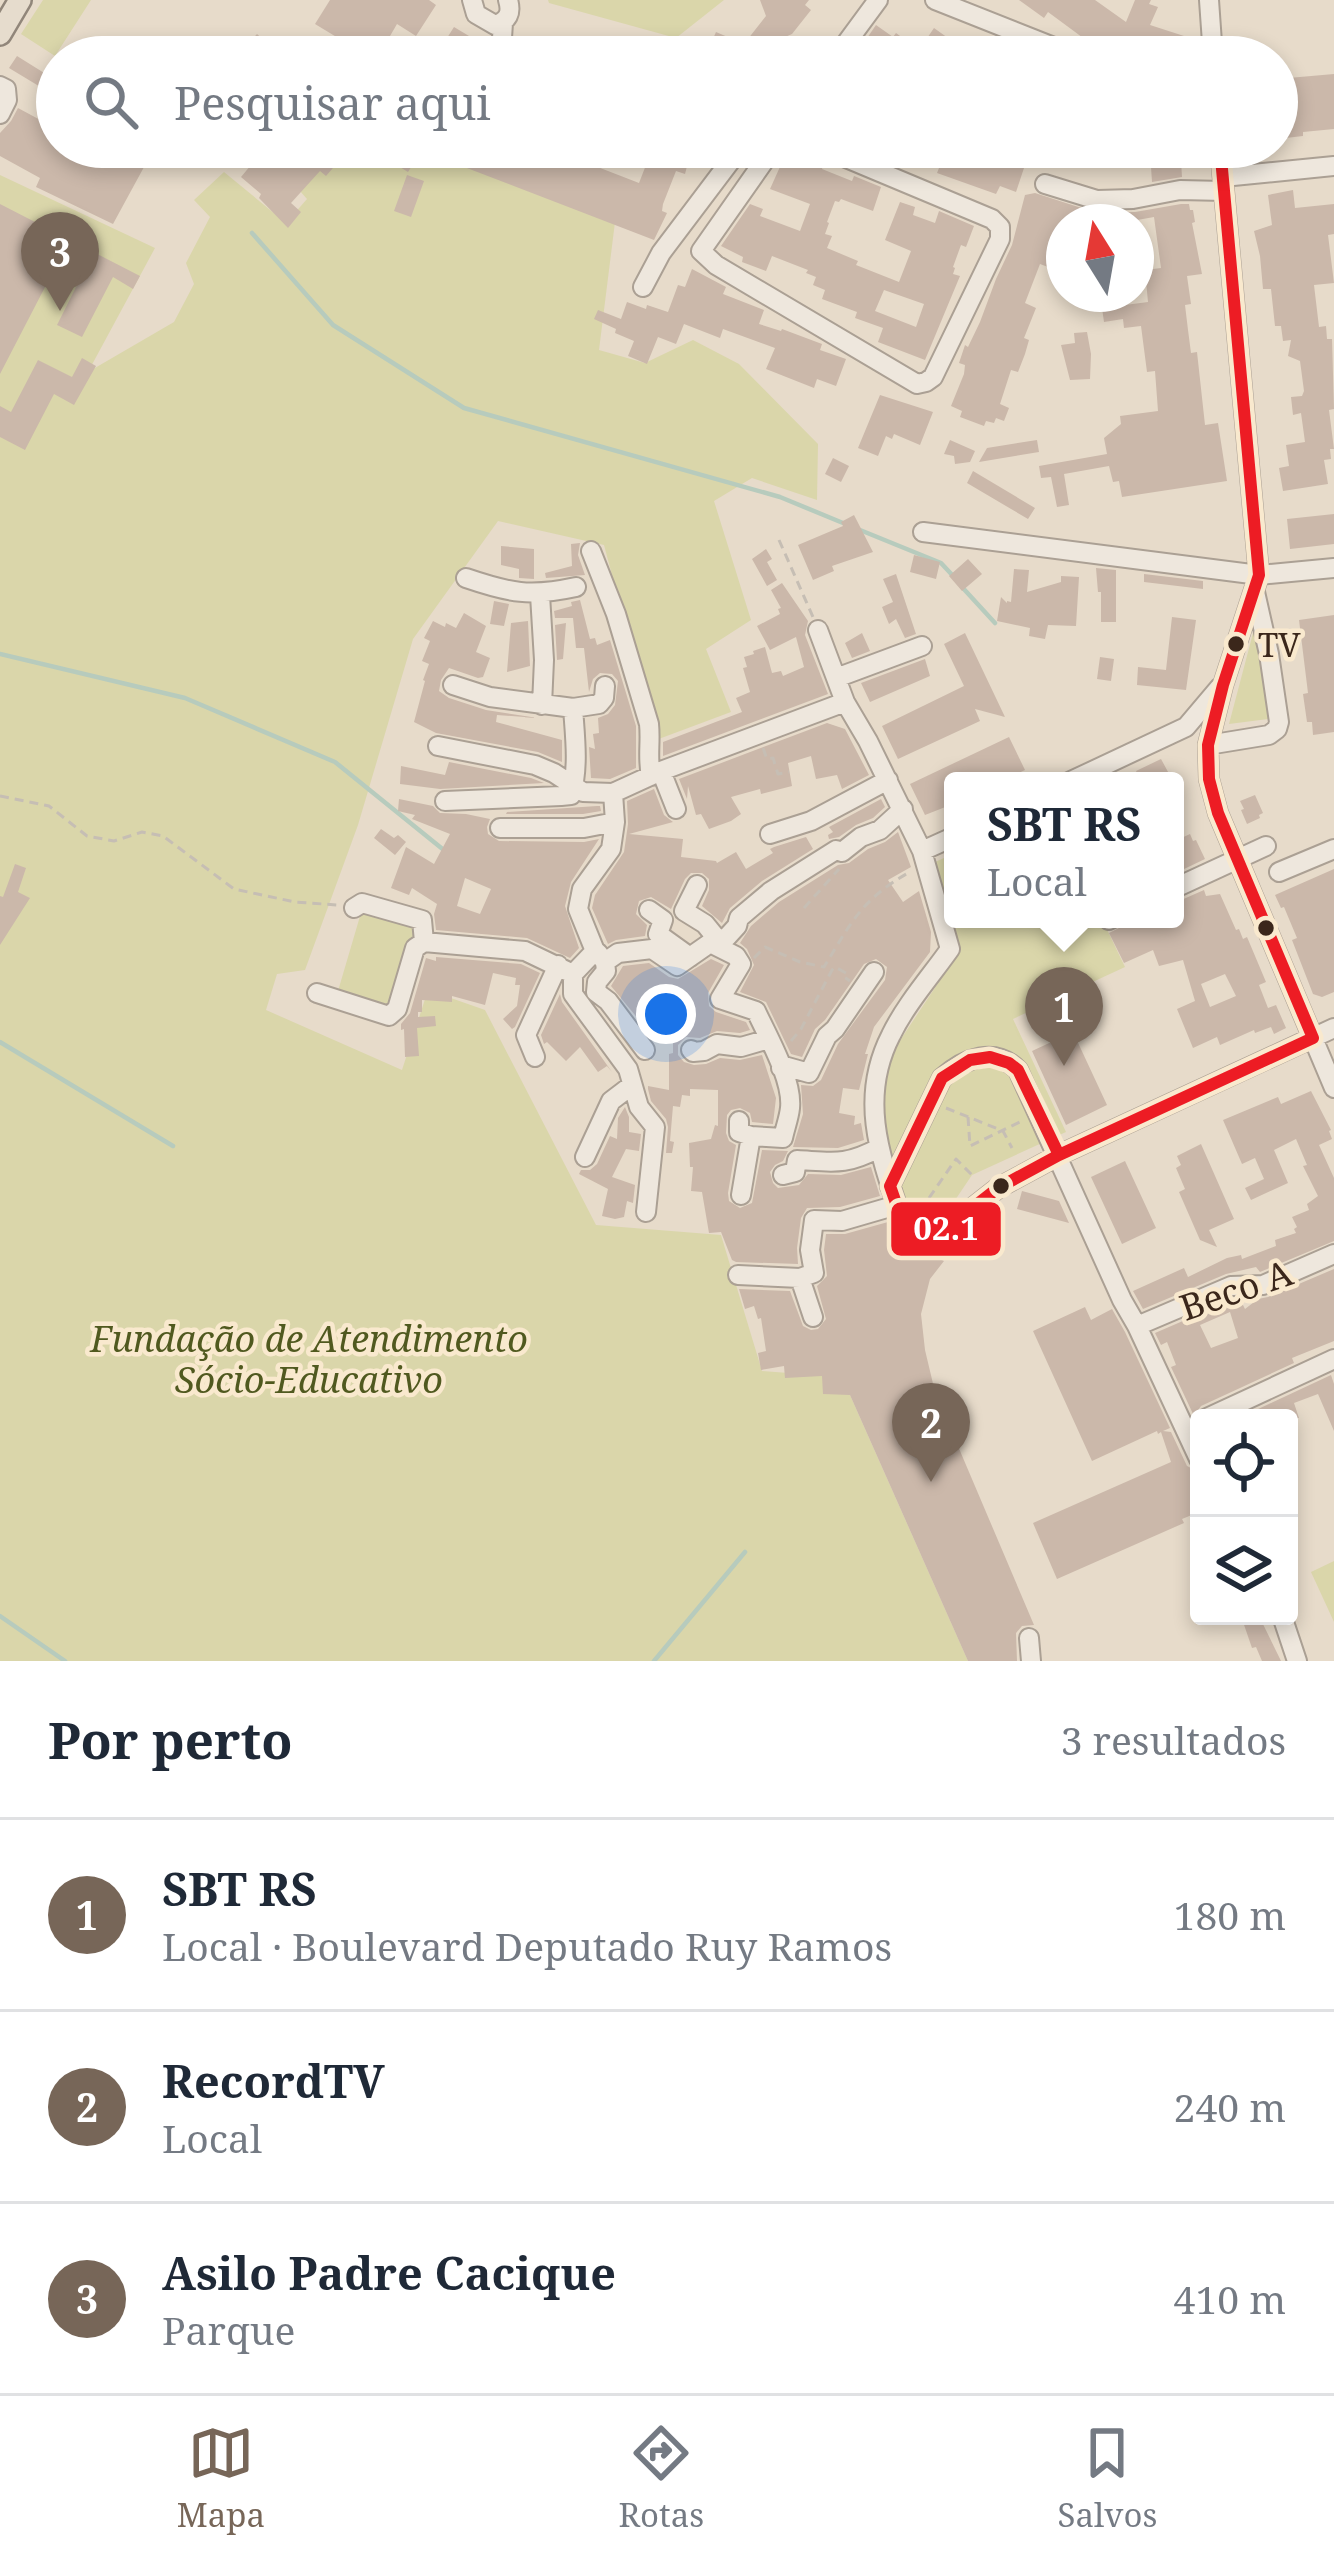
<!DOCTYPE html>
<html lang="pt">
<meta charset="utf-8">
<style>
:root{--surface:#fff;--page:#f2f2f3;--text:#1f2937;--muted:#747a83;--line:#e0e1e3;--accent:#776658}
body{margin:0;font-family:"Noto Serif",serif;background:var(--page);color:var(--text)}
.controls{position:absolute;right:36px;bottom:36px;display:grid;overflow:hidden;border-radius:12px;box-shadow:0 6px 18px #0003}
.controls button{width:108px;height:108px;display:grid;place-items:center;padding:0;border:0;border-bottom:3px solid var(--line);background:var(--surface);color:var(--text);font:60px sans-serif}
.compass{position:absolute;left:1046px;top:204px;width:108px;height:108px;border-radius:50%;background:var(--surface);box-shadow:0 6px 18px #0003;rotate:349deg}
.you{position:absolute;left:666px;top:1014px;width:42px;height:42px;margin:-30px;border:9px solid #fff;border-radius:50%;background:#1a73e8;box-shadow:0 0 0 18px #1a73e833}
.badge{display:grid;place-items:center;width:78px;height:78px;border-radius:50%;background:var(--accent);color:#fff;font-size:39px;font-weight:700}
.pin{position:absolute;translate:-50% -99px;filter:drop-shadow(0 3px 6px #0008)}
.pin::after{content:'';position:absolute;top:63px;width:42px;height:36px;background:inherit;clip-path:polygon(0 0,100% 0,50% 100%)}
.popup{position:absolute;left:944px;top:772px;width:240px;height:156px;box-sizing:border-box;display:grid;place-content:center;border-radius:12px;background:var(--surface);filter:drop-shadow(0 3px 9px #0005);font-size:39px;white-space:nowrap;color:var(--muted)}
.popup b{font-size:45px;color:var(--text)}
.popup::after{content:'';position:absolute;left:50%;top:100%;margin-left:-24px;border:24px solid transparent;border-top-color:var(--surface)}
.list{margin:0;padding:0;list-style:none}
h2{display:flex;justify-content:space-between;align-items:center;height:156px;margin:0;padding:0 48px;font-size:51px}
h2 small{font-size:39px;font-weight:400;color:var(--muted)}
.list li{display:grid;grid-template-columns:78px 1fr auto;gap:36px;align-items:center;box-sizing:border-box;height:192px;padding:0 48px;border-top:3px solid var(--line)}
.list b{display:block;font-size:45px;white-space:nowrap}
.list p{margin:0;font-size:39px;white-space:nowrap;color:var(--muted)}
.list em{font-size:39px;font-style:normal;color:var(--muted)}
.icon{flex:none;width:66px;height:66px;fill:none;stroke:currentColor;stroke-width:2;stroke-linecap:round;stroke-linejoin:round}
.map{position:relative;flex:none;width:1334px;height:1661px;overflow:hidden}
.search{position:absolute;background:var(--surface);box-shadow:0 6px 18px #0003;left:36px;right:36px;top:36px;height:132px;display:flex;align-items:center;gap:30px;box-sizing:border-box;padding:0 42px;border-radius:66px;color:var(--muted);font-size:45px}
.sheet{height:732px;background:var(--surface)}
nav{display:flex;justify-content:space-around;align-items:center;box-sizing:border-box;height:168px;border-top:3px solid var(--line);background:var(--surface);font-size:33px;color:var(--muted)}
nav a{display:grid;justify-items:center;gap:6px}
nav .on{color:var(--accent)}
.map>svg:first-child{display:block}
</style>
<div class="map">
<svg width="1334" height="1661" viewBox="0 0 1334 1661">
<rect width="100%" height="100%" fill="#e7dbca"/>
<path fill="#dad6aa" d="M43 0H91L55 56 21 34Z
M548 0H724L676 38 549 3Z
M324 147H391L414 160 428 147H447L615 222 599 350 645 363 693 340 739 364 818 444 817 500 752 478 714 501 751 620 706 649 731 712 656 740 604 545 498 521 413 639 358 825 305 970 277 974 266 1010 402 1070 428 990 485 1010 596 1225 721 1235 762 1371 842 1377 968 1661H0V175L155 248 88 372 174 322 194 284 186 263 210 217 194 200 224 172 286 223 307 199 292 182Z
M1257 618 1275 718 1229 724Z
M953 854V919H1102L1125 967 1013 1019 1066 1132 972 1175 947 1212 939 1217 920 1219 909 1212 883 1134V1086L895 1048 960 950 935 862Z
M363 906 419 923 393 1007 338 991Z
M1334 1561V1622L1311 1572Z"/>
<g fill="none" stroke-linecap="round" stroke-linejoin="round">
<path stroke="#b7cbbd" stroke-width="4.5" d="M252 233 333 325 464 408 780 497 843 523
M860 530 941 563 955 578
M962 587 995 623
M0 654 185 698 335 762 445 851
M0 1042 173 1146
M0 1616 65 1661
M654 1661 745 1552"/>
</g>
<path fill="#cbb8aa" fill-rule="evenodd" d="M330 0H429L436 5 416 36 397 24 383 48 397 57H347L353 47 315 24Z
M760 0H809L805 5 811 10 792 34 785 37 767 57H705L716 32 744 44 766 16Z
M1019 0H1095L1126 22 1135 0H1151L1149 4 1158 7 1150 25 1184 36 1177 57H1133L1092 40 1090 43 1048 12 1044 18Z
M876 25 893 37 896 33 919 50 934 28 969 53 981 38 995 44 985 57H887L865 41Z
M454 27 484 45 477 57H444L447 53 440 49Z
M257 34 282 57H236Z
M17 56 57 81V97L9 68Z
M1334 74V129L1303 132V136L1277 139V79Z
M18 108 57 129V147H142L150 156 113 224 36 187 40 178 0 156V133L11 121Z
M266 147H323L339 161 326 176 320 171 291 203 301 212 288 228 259 198 261 194 241 177Z
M388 147H424L408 172 382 156Z
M467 147H546L639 183 653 147H692L685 174 676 171 663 204 662 211 667 213 654 240 459 165Z
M921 147H1021L1030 150 1016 192 1000 186 996 194 937 173 939 168 916 159Z
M1034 147H1116L1110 163 1078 150 1073 164Z
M1140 147H1170V156H1178L1181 161 1182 177 1152 182 1151 167H1142Z
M788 149 824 163 822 169 852 181 854 176 881 187 873 211 841 199 839 202 835 201 827 222 829 223 825 234 832 236 827 248 858 261 856 265 899 282 911 251 885 240 900 202 915 207 913 215 935 223 939 211 974 226 966 247 961 245 953 267 955 268 953 274 960 276 925 360 878 342 883 328 855 318 857 312 822 299 825 290 813 285 816 277 806 273 808 270 772 256 766 271 742 262 743 257 721 246 750 204 763 209 760 216 800 231 810 204 770 189ZM884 290 924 304 916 327 875 311Z
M407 175 424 181 411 217 394 211Z
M1293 190 1295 208 1334 204V234L1328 235 1334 283 1314 285 1319 327 1326 326 1327 339H1332L1334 409 1329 410 1334 449H1330L1331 459 1324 460 1328 484 1283 491 1279 468 1289 466 1286 445 1305 442 1301 413 1293 415 1291 397 1302 396 1304 391 1300 361 1288 356 1291 340 1283 341 1281 326H1275L1271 289H1263L1260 256 1254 231 1272 225 1268 195Z
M1035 193 1097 213 1135 212 1181 204H1189L1190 210H1193L1195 222 1192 223 1202 274 1187 276 1191 304 1185 305 1188 330 1191 353 1197 352 1205 425 1218 423 1227 481 1122 497 1119 481 1113 482 1109 466 1064 474 1069 505 1057 507 1051 477 1041 478 1039 466 1107 454 1104 438 1121 424 1120 416 1158 411 1155 371 1147 372 1141 326 1124 328 1123 319 1104 322 1102 308 1148 302 1145 270 1161 268 1154 217 1126 222H1064V273L1040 264 1025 303 1036 308 1024 338 1029 340 1025 354 1018 372 1011 370 1000 404 1009 408 1004 421 996 418 994 423 986 421 984 426 960 417 962 411 951 406 964 374 965 365 959 363 965 345 968 347 980 322 996 279 1012 245 1025 195Z
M0 204 140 276 133 289 113 277 82 337 57 325 82 275 58 262 0 374Z
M692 269 726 287 723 294 764 310 759 324 781 331 782 329 822 344 820 350 846 359 836 386 817 379 814 388 766 369 775 348 723 329 720 338 684 324 676 344 658 337 647 364 628 356 634 341 615 333 616 329 594 319 598 310 621 319 627 302 646 309 647 305 668 312 678 285 685 287Z
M1087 332 1091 354 1090 379 1070 380 1061 345 1075 343 1074 333Z
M82 358 96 366 74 405 54 394 25 450 0 437V406L11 412 38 360 72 377Z
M880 395 933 412 920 445 894 434 892 439 886 436 878 456 858 448Z
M950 440 975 451 970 462 955 464 954 456 944 454Z
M1037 440 1039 452 979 462 987 448Z
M833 458 849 466 841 482 825 474Z
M973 471 1035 508 1028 519 967 483Z
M1334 514V544L1290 549 1287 519Z
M854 515 873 552 832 566 834 571 813 580 798 545 843 526 841 522Z
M580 543 578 555 585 575 546 578 545 573 572 566 571 544Z
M501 546 534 549V579L519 578V569L501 565Z
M766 549 772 559 767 562 777 580 767 586 752 559Z
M914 555 940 562 936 579 910 572Z
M968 559 982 574 962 591 949 576Z
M1096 568 1116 570V622H1101V592H1098Z
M1014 569 1029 570 1027 592 1061 582V576L1079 577 1076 626 1048 625 1045 639 1029 636 1030 628 997 621 1001 597 1007 603V601L1011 602Z
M896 574 916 634 905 638 896 619 889 624 882 607 893 602 883 579Z
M1144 574 1203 581V589L1144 582Z
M782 583 808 621 805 635 828 694 663 756V742L742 712 736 698 750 692 743 668 747 667 744 657 754 654 753 651 765 647 772 673 781 671 783 676 804 667 796 637 770 650 757 626 780 614 778 609 781 608 771 590Z
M580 600 590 639 595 638 597 645 610 640 636 726V768L610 779 591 778 589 747 595 749 593 734 599 733 598 718 608 714 615 705 618 681 612 674 600 673 593 679 589 692 584 648H576L573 618H555L554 611 572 606 571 602Z
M494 601 509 604 504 626 490 624Z
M464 613 486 626 476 652 490 658 483 677 478 678 449 668 441 680 439 691 449 698 486 710 538 718 497 715 496 722 562 740V762L538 752 436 733 414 722 425 681 423 680 429 664 422 661 430 641 424 638 433 621 445 627 446 623 456 628Z
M1334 615V732L1313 735 1312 722H1307L1303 694 1308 693 1299 620Z
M1172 617 1196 620 1186 690 1137 685 1138 667 1166 670Z
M528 621 530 666 507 672 511 623Z
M566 623 563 659 557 660 555 625Z
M862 633 870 651 852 658 845 643Z
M965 633 1005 717 975 709 980 721 898 759 882 726 964 686 944 644Z
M1100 657 1114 659 1111 681 1097 679Z
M925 659 930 676 870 702 861 683Z
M827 723 845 729 869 775 842 789 837 775 816 779 811 756 788 763 792 786 761 794 760 789 731 797 741 814 731 821 709 829 701 814 696 815 688 786 687 799 679 779Z
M1009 737 1025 770 1002 781H953V804L925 815 910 784Z
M1161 759 1173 781H1141L1136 771Z
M449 762 531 778 544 783 440 789 400 784 401 766 445 775Z
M654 789 664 815 673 822 629 834 683 839 681 857 716 861 717 863 736 852 746 869 773 853 770 849 774 847 806 837 813 849 762 881 730 908 722 923 702 906 709 890V879L702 873H691L685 879 671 909 651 897 639 901 636 914 647 925 645 936 616 940 608 944 592 908 595 895 624 852 628 824 627 801Z
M1255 795 1263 813 1259 815 1260 818 1247 824 1241 810 1244 809 1240 801Z
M399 799 433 806 440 813 466 814 490 819 487 827 488 834 499 841 584 842 599 839 571 882 565 906 579 948 570 958 527 938 436 930 434 914 437 904 412 888 409 895 391 888 406 847 434 864 450 834 412 819 415 815 398 811ZM465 878 491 889 480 914 457 906Z
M881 799 885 807 873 818 856 825 839 837 829 839 828 835 833 832 829 827Z
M597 806H600L601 811 583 814H506L507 812Z
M381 829 394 838 398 835 406 842 395 855 374 838Z
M898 832 911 867 888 880 903 902 919 891 931 932 930 952 874 1027 865 1054H868L859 1090 843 1088 839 1113 855 1116 854 1125 861 1123 864 1140 838 1148 793 1147 803 1114 801 1085 813 1086 821 1080 838 1044 885 980 887 967 876 959 864 964 825 1020 815 1029 802 1057 791 1054 766 1002 740 992 754 965 747 949 740 943 751 926 779 902 838 865 849 863 868 849 885 842Z
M1190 834 1193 841 1196 840 1205 859 1182 870 1175 854V841Z
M15 864 26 868 18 892 30 898 0 945V896L3 897Z
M1334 869V992L1322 997 1313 994 1292 940 1297 938 1284 907 1281 908 1275 895Z
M1204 890 1206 896 1220 894 1236 930 1239 929 1243 939 1247 937 1266 982 1259 985 1268 1008 1276 1005 1286 1028 1274 1034 1271 1027 1255 1033 1254 1030 1220 1045 1217 1037 1193 1048 1177 1009 1195 1001 1183 960 1159 966 1153 950 1124 963 1109 933 1121 927 1124 919H1175V905L1180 903 1179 901ZM1225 974 1236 996 1210 1007 1201 984Z
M1061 919H1096V922L1068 934Z
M436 957 521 964 540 973 515 1027 512 1029 503 1019 517 1006 520 985H515L516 978 493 973 485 1005 452 996V1002L422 1000V1012H418V1017L435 1016 436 1026 417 1028 419 1056 405 1057 404 1029 401 1030V1024L410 1013 426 958 436 961Z
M711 959 724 965 708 993 709 1006 716 1012 746 1022 750 1030 740 1033 717 1031 700 1038 686 1037 678 1045V1055L684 1062 694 1065 706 1064 720 1058 740 1060 762 1055 776 1098 773 1124 752 1122 750 1113 740 1108 731 1110 727 1115 726 1133 729 1141 736 1145 728 1193 729 1201 740 1208 752 1203 762 1150 788 1151 783 1161 775 1165 770 1172 773 1183 778 1188 799 1185 808 1174 841 1175 871 1167 880 1196 840 1207 807 1208 801 1218 797 1248 798 1264 736 1262 732 1260 721 1232 709 1233 702 1192 691 1191 693 1167H690L689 1143 711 1139 715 1125 718 1126V1090L690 1089V1096L682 1095 680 1107 673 1106 670 1141 674 1142 672 1153H666L668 1127 666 1119 651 1101 648 1089V1086L669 1090V1054L673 1053V1031L655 1024 649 1032 611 986 623 966 649 963 669 977 678 979Z
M560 994 562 1002 612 1072 607 1066 598 1072 580 1047 566 1061 547 1042 544 1044 541 1035Z
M1073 1032 1107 1105 1066 1125 1032 1051Z
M1311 1091 1331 1130 1329 1131 1332 1139 1319 1145 1334 1178V1241L1260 1272 1256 1267 1226 1274 1143 1309 1133 1291 1184 1268 1188 1277 1227 1258 1241 1255 1242 1259 1276 1246 1275 1240 1296 1233 1294 1229 1297 1227 1292 1217 1309 1210 1307 1204 1318 1196 1303 1166 1307 1165 1296 1139 1274 1150 1288 1183 1251 1200 1245 1188 1264 1179 1255 1158 1242 1164 1223 1120 1278 1097 1281 1104Z
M625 1107 629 1117V1132L641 1134 639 1151 626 1149 612 1177 635 1185 633 1203 627 1201 624 1217 615 1219 602 1216 608 1189 579 1174 581 1170H590L597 1164 610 1136 617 1139 618 1118Z
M1201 1144 1234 1219 1209 1230 1217 1247 1200 1240 1179 1192 1185 1189 1176 1168 1181 1165 1177 1156Z
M1125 1161 1156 1228 1122 1244 1091 1177Z
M1022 1191 1059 1201 1069 1223 1017 1209Z
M888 1222 898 1238 944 1261 930 1279 921 1314 925 1350 935 1392 1034 1625 1022 1626 1016 1633 1017 1661H968L850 1395 823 1394 822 1376 785 1378 784 1366 761 1370 758 1353 766 1351 761 1318 758 1319 754 1306 745 1309 739 1289 790 1291 803 1326 811 1330 818 1329 826 1319 817 1286 827 1276 824 1250 826 1234H845Z
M1334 1269V1341L1292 1358 1294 1363 1201 1406 1194 1416 1171 1367 1176 1365 1167 1342 1161 1345 1155 1333 1234 1299H1240L1245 1309 1258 1299 1268 1297ZM1230 1312 1238 1338 1211 1348 1200 1325Z
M1085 1307 1091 1320 1112 1309 1125 1332 1170 1428 1163 1431 1171 1432 1187 1466 1199 1472V1512L1182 1519 1184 1523 1057 1579 1033 1523 1171 1462 1161 1432 1158 1434 1157 1431 1092 1461 1033 1331Z
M1331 1375 1334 1384V1431L1318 1394 1294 1403 1299 1418H1239Z
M1241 1616H1259L1281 1661H1262L1256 1647 1252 1648Z"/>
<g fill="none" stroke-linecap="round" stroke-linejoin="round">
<g stroke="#aba094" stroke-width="22">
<path id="minor" d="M472 0 476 14 495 25C508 21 512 13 508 0
M935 0 1079 57
M1209 0 1213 57
M493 57 502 38 503 23
M836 57 878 0
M0 86 6 89 7 100 0 114
M774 147 701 251 716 265 917 384 926 382 933 377 1000 239V227L992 219 820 147
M1220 147 1259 575 1223 685 1208 745 1209 779 1218 813 1334 1088
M451 154 454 147
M1223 177 1334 166
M1045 184 1097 200 1133 199 1180 190 1224 191
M643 287 661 253 741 147
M923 532 1259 575 1334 568
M591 551 616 614 649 724C651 742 647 758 651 776
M466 578C510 593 530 597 576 587
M540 595 544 660 542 705
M818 630 845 702 868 741 922 851 950 949C931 976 906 1004 891 1035 857 1101 882 1161 904 1226L915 1232 938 1235 998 1188 1059 1155 1334 1028
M836 678 922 646
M573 708 599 704 604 698 605 686
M1208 745 1269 735 1277 729 1279 722 1269 654 1255 592
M438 746 535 765 554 773 583 792 613 793 661 771 845 702
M661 771 676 809
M1071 781 1186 727 1219 688
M445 801 561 796 571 795C579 767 575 737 573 708L490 697 453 685
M500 828H584L615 822
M770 834 811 821 888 780
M922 851 953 837
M1279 872 1334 849
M697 885 684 911 705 924 718 940
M1175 888 1266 846
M649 910 663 920 658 934 690 957
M1109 920 1111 919
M424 942 525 951 573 974 595 951 578 909 582 889 611 849 615 822 613 793
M710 943 736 956 741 964 720 999 756 1011C768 1037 793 1080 790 1108 789 1118 785 1128 783 1138L751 1136 739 1132V1121
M598 953 605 962 606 971 597 982 596 992 608 1001 645 1050
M605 962 618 953 652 949 677 966 710 943 727 937 737 926 739 918 771 891 836 850 842 852 861 837 880 830 903 809
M573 974V994L628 1069 639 1107 655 1127 646 1212
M317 993 389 1016 397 1009 415 948 424 942 422 920 362 903 354 908
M691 1050 693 1052 704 1051 717 1044 741 1047 769 1039
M535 1057 526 1035 558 965
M781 1068 784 1066 809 1073 827 1036 835 1029 874 972
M585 1157 611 1101 632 1085
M783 1175 795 1172 797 1160C834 1162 845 1166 879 1148
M890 1186 942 1078C964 1058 995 1046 1018 1070L1122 1300 1137 1326 1199 1459
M741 1195 751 1136
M738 1275 800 1278
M813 1317 800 1278 814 1273 810 1250 814 1220 842 1221 897 1205
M1137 1326 1231 1286 1263 1285 1334 1254
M1207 1418 1334 1359
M1282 1616 1297 1661
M1029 1638 1031 1661"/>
</g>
<g stroke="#91867a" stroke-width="26">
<path id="major" d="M0 34 20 0"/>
</g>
<path stroke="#c6beb4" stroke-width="3" stroke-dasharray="9 6" stroke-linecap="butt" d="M779 540 813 617
M763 748 767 759 773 758 778 774 789 772
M0 796 49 806 87 836 114 841 142 832 163 836 234 889 295 902 337 905
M804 908 839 869
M754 958 765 947 800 962 824 967C851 923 861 900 908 873
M791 1041 801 1029 832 970 835 967 846 973 844 977 850 981
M946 1108 1003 1131 1012 1148
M968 1117 970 1146 1024 1120
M929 1198 956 1159 972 1175"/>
<use href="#minor" stroke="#eee7dd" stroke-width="18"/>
<use href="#major" stroke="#e6dccd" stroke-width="21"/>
<g stroke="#f9e9ce" stroke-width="21">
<path id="bus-1" d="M990 1057 1009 1063 1018 1070 1059 1155 998 1188 938 1235 915 1232 904 1226 890 1186 942 1078 970 1060Z
M1059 1155 1313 1038 1218 813 1209 779 1208 745 1223 685 1259 575 1220 147"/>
</g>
<use href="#bus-1" stroke="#ed1c24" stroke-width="12"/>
</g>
<g fill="#3b271b" stroke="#f9e9ce" stroke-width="4.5">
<circle cx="1236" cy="644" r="10"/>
<circle cx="1266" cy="928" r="10"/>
<circle cx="1001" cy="1186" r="10"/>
</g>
<g text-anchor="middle" stroke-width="9" stroke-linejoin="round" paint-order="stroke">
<g font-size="33" fill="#3b271b" stroke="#f9e9ce" text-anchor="start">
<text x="1258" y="657">TV</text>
</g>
<g font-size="36" fill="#3b271b" stroke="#f9e9ce">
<text transform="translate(1236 1290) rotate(-19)" y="13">Beco A</text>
</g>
<g font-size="36" font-style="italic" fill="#50591f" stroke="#f9e9ce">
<text x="309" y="1352">Fundação de Atendimento<tspan x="309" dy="41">Sócio-Educativo</tspan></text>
</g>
</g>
<rect stroke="#f9e9ce" stroke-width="4.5" x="889" y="1200" width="114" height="58" rx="12" fill="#ed1c24"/>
<g font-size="33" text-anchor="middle" font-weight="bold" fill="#fff">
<text x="946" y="1240">02.1</text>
</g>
</svg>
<div class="controls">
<button><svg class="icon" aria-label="locate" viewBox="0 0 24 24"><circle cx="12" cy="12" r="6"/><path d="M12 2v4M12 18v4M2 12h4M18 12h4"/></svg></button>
<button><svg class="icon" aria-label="layers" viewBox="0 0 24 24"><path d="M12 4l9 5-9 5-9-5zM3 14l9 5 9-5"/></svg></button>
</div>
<svg class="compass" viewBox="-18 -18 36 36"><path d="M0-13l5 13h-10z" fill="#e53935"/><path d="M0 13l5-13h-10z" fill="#747a83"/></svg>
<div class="you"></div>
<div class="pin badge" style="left:1064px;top:1066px">1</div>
<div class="popup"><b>SBT RS</b>Local</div>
<div class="pin badge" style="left:931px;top:1482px">2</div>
<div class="pin badge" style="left:60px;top:311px">3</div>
<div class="search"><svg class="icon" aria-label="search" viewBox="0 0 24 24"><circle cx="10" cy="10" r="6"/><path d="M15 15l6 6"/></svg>Pesquisar aqui</div>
</div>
<section class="sheet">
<h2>Por perto<small>3 resultados</small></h2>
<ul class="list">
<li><span class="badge">1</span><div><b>SBT RS</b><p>Local · Boulevard Deputado Ruy Ramos</p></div><em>180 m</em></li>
<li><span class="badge">2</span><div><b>RecordTV</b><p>Local</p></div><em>240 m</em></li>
<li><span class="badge">3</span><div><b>Asilo Padre Cacique</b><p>Parque</p></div><em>410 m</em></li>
</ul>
</section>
<nav>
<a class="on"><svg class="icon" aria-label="map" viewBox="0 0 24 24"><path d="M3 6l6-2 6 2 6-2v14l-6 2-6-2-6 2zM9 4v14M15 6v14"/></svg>Mapa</a>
<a><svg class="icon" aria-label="directions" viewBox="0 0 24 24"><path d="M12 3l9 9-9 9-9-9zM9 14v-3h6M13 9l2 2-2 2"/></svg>Rotas</a>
<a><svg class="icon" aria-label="saved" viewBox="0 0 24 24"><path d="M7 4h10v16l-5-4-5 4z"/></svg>Salvos</a>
</nav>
